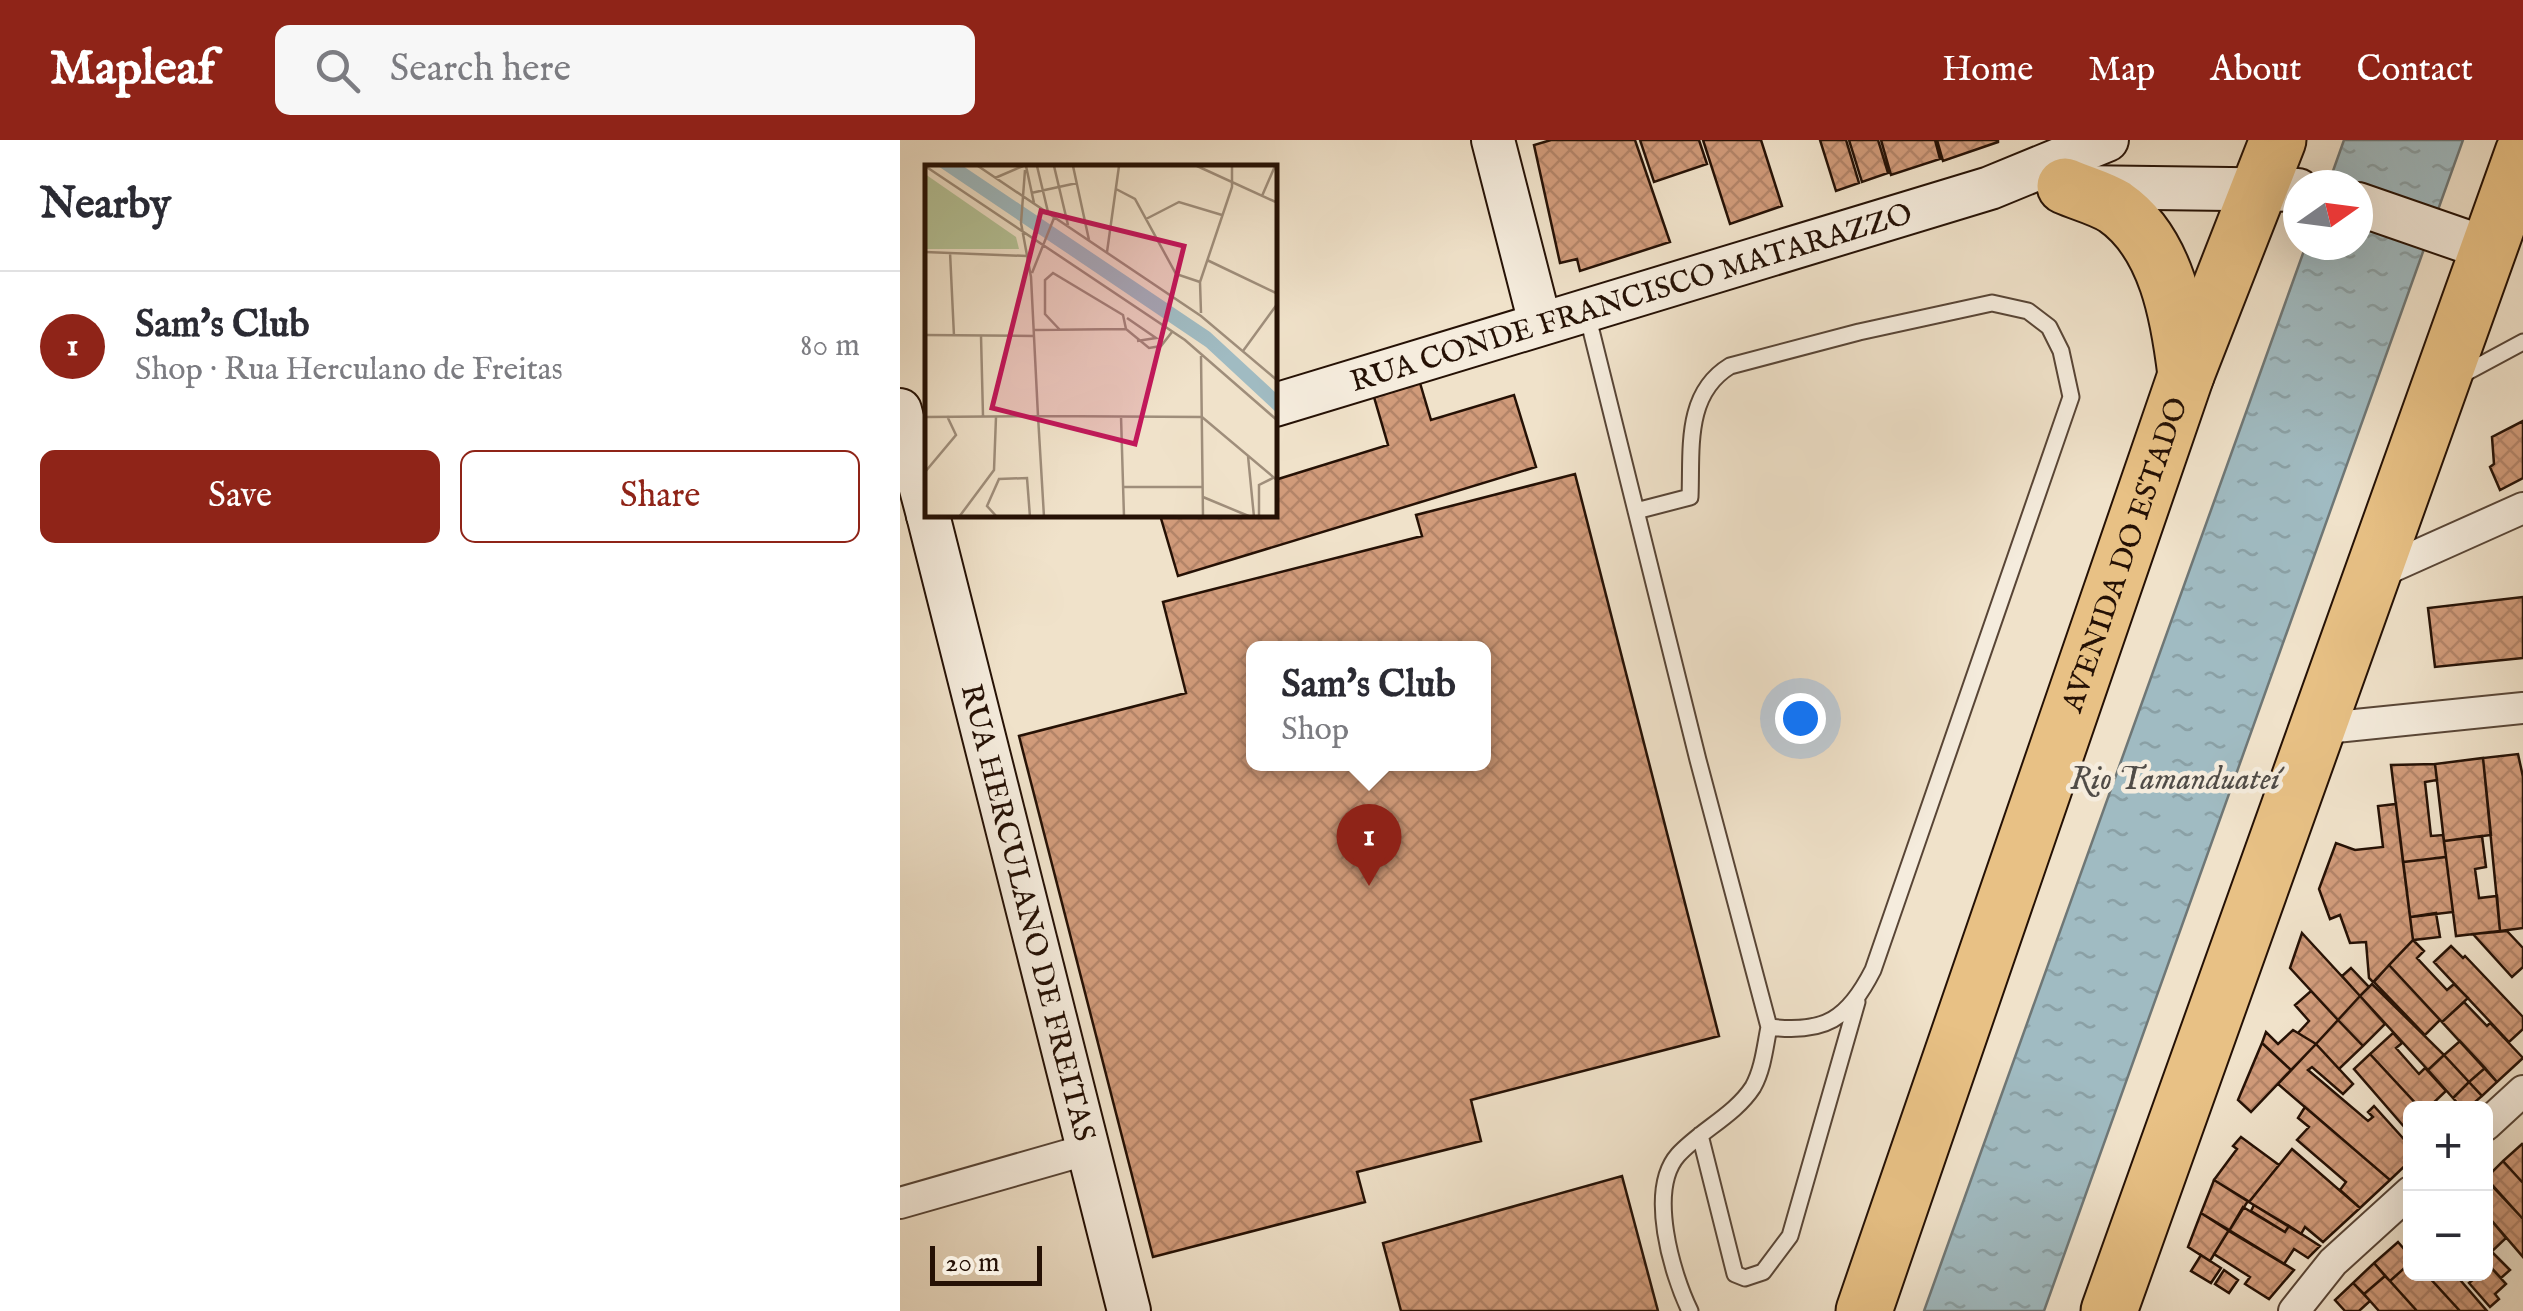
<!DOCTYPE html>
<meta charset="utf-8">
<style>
:root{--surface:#fff;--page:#f7f7f7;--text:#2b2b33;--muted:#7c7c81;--line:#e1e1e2;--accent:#8f2418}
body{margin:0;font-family:"IM FELL English",serif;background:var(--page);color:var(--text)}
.controls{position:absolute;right:30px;bottom:30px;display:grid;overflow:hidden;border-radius:15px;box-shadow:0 10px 40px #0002}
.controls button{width:90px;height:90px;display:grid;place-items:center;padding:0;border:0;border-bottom:2px solid var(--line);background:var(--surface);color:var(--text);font:50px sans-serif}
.compass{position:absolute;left:1383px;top:30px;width:90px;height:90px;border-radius:50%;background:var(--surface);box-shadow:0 10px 40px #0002;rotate:76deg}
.scale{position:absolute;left:30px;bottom:25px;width:112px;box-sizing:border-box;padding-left:10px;border:5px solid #251105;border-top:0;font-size:28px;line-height:35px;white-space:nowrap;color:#251105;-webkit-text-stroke:8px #f5ecdd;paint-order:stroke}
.you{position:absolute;left:900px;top:578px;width:35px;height:35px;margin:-25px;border:8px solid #fff;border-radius:50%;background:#1a73e8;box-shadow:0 0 0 15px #1a73e833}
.badge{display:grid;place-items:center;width:65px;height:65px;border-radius:50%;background:var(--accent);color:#fff;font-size:32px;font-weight:700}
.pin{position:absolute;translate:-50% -82px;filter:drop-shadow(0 2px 5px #0008)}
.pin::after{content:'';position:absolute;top:52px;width:35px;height:30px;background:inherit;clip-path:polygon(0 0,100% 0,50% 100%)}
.popup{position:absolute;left:346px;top:501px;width:245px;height:130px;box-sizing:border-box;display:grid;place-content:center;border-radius:15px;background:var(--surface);filter:drop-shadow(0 2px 8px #0005);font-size:32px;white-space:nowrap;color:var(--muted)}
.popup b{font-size:38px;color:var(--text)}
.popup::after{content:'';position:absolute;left:50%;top:100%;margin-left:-20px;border:20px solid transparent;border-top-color:var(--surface)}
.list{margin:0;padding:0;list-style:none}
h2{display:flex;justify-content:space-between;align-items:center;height:130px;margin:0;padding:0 40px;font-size:42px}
h2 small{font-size:32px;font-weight:400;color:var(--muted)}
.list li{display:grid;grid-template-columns:65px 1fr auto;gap:30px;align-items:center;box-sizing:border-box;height:150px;padding:0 40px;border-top:2px solid var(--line)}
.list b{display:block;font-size:38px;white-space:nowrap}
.list p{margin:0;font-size:32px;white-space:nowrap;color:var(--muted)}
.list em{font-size:32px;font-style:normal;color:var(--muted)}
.actions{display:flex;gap:20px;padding:30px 40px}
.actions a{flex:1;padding:22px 0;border:2px solid var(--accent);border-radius:15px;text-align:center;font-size:35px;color:var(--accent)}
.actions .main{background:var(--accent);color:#fff}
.icon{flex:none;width:55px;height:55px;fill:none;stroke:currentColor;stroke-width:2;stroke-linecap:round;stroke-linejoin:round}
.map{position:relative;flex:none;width:1623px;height:1171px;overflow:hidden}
header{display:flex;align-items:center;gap:60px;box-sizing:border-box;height:140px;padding:0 50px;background:var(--accent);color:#fff}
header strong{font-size:48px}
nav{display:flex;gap:55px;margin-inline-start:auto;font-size:35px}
.search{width:700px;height:90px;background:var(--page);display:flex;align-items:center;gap:25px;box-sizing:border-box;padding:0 35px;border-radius:15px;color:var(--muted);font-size:38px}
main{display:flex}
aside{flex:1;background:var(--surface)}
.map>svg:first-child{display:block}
</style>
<header>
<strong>Mapleaf</strong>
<div class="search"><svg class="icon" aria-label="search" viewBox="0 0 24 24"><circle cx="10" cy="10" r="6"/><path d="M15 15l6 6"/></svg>Search here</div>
<nav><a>Home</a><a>Map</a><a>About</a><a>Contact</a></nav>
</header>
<main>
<aside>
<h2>Nearby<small></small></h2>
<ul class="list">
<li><span class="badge">1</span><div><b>Sam's Club</b><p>Shop · Rua Herculano de Freitas</p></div><em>80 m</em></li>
</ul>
<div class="actions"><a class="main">Save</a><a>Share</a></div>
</aside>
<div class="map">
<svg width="1623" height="1171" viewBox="0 0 1623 1171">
<defs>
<pattern id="water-ripples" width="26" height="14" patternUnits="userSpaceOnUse" patternTransform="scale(2.5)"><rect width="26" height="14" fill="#a0bbc2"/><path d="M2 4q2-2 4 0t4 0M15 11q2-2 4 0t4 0" fill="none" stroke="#8aa0a5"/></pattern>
<pattern id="building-cross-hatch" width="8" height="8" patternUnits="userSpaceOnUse" patternTransform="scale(2.5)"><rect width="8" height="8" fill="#d19b7a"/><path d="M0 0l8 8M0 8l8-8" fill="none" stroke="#b38468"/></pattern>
</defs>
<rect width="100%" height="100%" fill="#f0e2ca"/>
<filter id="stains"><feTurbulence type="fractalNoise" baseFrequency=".002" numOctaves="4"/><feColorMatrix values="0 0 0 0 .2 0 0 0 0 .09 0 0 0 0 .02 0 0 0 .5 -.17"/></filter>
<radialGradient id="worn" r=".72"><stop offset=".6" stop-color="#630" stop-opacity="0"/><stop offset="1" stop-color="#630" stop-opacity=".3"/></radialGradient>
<path fill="url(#water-ripples)" stroke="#6f7776" stroke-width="2.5" d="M1444 0H1563L1144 1171H1024L1406 105H1458V45H1428Z"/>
<path fill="url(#building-cross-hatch)" stroke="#251105" stroke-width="2.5" fill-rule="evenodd" d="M651 0H735L770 102 680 131 677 119 660 123 634 5Z
M740 0H799L807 24 754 42Z
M803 0H861L882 66 830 84Z
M920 0H946L959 43 936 51Z
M949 0H978L988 33 962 42Z
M981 0H1035L1040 19 991 35Z
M1037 0H1098V2L1043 21Z
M520 243 531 280 614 255 636 327 278 436 260 375H375V340L488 305 474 257Z
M1623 281V338L1600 350 1590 327 1594 324 1592 297Z
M675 334 819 896 571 960 581 1001 457 1032 465 1062 253 1117 119 596 286 553 263 462 522 396 516 375ZM354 508H584V624H354Z
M1623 457V518L1535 527 1528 468Z
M1618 614 1623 637V788L1600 791 1583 618Z
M1583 618 1591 695 1544 701 1535 624Z
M1535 624 1537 640 1525 642 1531 696 1543 695 1546 717 1503 722 1491 625Z
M1496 664 1513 800 1473 842 1469 838 1466 802 1450 803 1440 775 1430 779 1419 749 1436 703 1455 710 1483 707 1478 666Z
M1582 696 1586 727 1575 729 1579 758 1597 756 1600 791 1556 796 1544 701Z
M1546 717 1553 772 1510 777 1503 722Z
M1536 773 1540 797 1513 800 1510 777Z
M1607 791 1623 808V827L1612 837 1573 794Z
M1402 793 1460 856 1438 880 1390 828Z
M1513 800 1524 811 1517 818 1547 850 1554 844 1568 858 1542 882 1489 825Z
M1551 806 1563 818 1565 816 1623 877V889L1609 902 1534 822Z
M1489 825 1540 880 1525 895 1474 842Z
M1451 828 1469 847 1460 856 1442 836Z
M1472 844 1544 915 1528 930 1460 856Z
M1411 851 1438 880 1416 904 1398 893 1409 881 1395 865Z
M1460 856 1485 884 1463 906 1438 880Z
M1564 862 1587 886 1590 883 1623 918 1597 942 1542 882Z
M1438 880 1463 906 1439 929 1416 904Z
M1393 890 1416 904 1391 930 1362 903 1366 892 1378 904Z
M1493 893 1502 903 1496 908 1519 934 1525 928 1546 951 1528 968H1520L1470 914Z
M1560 901 1585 928 1569 942 1544 915Z
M1362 903 1391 930 1351 972 1338 960Z
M1416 904 1453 944 1443 954 1412 927 1408 930 1468 981 1473 977 1468 972 1474 966 1510 1006V1021L1490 1040 1378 944Z
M1470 914 1520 968H1510V985L1506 989 1454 929Z
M1544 915 1569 942 1553 958 1528 930Z
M1585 928 1597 942 1582 956 1569 942Z
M1569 942 1582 956 1568 968H1562L1553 958Z
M1405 967 1490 1040 1460 1068 1440 1050 1446 1042 1397 1000 1409 987 1398 978Z
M1341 997 1379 1025 1349 1062 1314 1040 1337 1009 1333 1006Z
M1622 1004 1623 1005V1043L1603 1021Z
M1392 1009 1460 1068 1423 1102 1405 1087 1401 1094 1349 1062Z
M1603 1021 1623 1043V1079L1586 1038Z
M722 1036 758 1171H501L483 1103Z
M1314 1040 1348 1061 1329 1091 1301 1073Z
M1593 1047 1623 1079V1117L1586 1074V1054Z
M1354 1065 1389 1086 1385 1092 1351 1071Z
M1343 1067 1385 1092 1389 1086 1420 1106 1408 1118 1394 1109 1384 1124 1329 1091Z
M1301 1073 1329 1090 1310 1121 1288 1107Z
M1586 1074 1606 1098 1586 1117Z
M1329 1090 1394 1130 1369 1159 1345 1144 1350 1137 1314 1114Z
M1498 1102 1510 1116V1123L1490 1141 1474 1123Z
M1591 1111 1610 1130 1601 1138 1586 1122V1117Z
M1301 1115 1321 1128 1311 1143 1291 1131Z
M1586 1122 1606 1144 1595 1154 1599 1159 1590 1167 1569 1143 1580 1134H1586Z
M1474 1123 1485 1136 1464 1154 1453 1143Z
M1510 1123V1134H1526L1560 1171H1517L1490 1141Z
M1324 1130 1338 1140 1329 1153 1315 1144Z
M1526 1134H1555L1587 1171H1560Z
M1485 1136 1490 1141 1517 1171H1479L1464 1154Z
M1453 1143 1470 1161 1459 1171H1445L1435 1160Z"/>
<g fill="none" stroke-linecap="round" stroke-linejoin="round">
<g stroke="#584536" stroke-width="19">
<path id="lane" d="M687 174 798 620 869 887C865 907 863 929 853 947 835 975 801 990 778 1015 747 1050 772 1134 790 1171
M1558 237 1623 202
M736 371 790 357C792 310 784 254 830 226L959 192 1092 163 1128 171 1149 187 1161 211 1171 257 973 830C948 879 925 894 869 887
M800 995 835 1134 845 1138 863 1132 890 1096 957 862"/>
</g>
<g stroke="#584536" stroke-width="34">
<path id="street" d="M1471 436 1623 368
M1416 589 1623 568
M1586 985 1623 951
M0 1063 189 1009
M1394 1171 1433 1122 1510 1052"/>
</g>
<g stroke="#251105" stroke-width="46">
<g id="secondary">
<path d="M593 0 640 183"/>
<path d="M1175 47 1398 50"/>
<path d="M1458 64 1588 109"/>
<path id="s1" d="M375 265 1090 48 1207 0"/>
<path d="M0 270 28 375"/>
<path id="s2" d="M28 375 229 1171"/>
</g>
</g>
<g stroke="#251105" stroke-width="59">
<g id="highway">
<path d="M1165 46C1181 53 1201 58 1215 67 1267 103 1279 177 1286 235"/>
<path id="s3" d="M964 1171 1286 235 1378 0"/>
<path d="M1209 1171 1623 13"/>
</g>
</g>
<use href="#lane" stroke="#f5ecdd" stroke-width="15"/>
<use href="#street" stroke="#f5ecdd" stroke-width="30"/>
<use href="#secondary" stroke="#f5ecdd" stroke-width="42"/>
<use href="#highway" stroke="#e8c185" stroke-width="55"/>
</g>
<g text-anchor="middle" stroke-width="9" stroke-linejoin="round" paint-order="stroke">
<g font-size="30" fill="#251105" stroke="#f5ecdd">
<text dy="10" stroke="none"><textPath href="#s1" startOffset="372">RUA CONDE FRANCISCO MATARAZZO</textPath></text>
<text dy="10" stroke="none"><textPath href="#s3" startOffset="800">AVENIDA DO ESTADO</textPath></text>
<text dy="10" stroke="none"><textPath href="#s2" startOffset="410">RUA HERCULANO DE FREITAS</textPath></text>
</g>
<g font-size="32" font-style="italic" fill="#504c47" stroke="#f5ecdd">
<text x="1275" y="649">Rio Tamanduateí</text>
</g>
</g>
<g transform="translate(25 25)">
<rect width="352" height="352" fill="#f0e2ca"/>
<path d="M0 9 91 72 94 84H0Z" fill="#b6c499"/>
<path d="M13 1H38L285 167 352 229V248L281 182Z" fill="#a0bbc2"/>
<path fill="none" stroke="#9f8e7b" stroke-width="2.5" d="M0 1 260 175 353 256M53 1 276 151 353 216M101 1 109 38M112 1 123 47M129 1 143 60M148 1 164 75M272 1 353 38M100 5 96 58 106 112 113 251 277 252 353 316M70 13 98 1M191 24 210 34 251 109 275 117M106 28 152 18M337 31 350 1M221 54 254 37 297 50M0 87 102 91M25 87 29 171M182 87 194 1M282 95 353 129M107 108 129 53M276 148 275 117 307 22V1M202 153 231 173 212 176M109 165 201 164 224 183 236 181 247 167M135 165 120 149V115L128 108 198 150 201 164M0 170 109 171M56 171 58 251M318 186 353 138M276 191 278 352M196 251 199 352M0 252 113 251 119 352M323 291 329 352M0 307 31 270 22 251M198 322H278M278 332 326 352M34 352 69 305 71 252M72 352 62 341 74 314 102 313 105 352M334 352V320L348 313"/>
<path fill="#c2185b" fill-opacity="0.15" stroke="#c2185b" stroke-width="5" d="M116 46 259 81 210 279 67 243Z"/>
<rect width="352" height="352" fill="none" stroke="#251105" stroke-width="5"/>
</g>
<rect width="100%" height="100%" filter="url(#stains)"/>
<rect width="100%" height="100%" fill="url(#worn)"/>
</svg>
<div class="controls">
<button>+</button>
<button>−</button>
</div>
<svg class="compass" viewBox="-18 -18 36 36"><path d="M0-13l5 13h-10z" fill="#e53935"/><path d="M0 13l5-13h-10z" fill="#7c7c81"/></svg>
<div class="scale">20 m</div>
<div class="you"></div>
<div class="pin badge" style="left:469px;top:746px">1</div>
<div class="popup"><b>Sam's Club</b>Shop</div>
</div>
</main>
